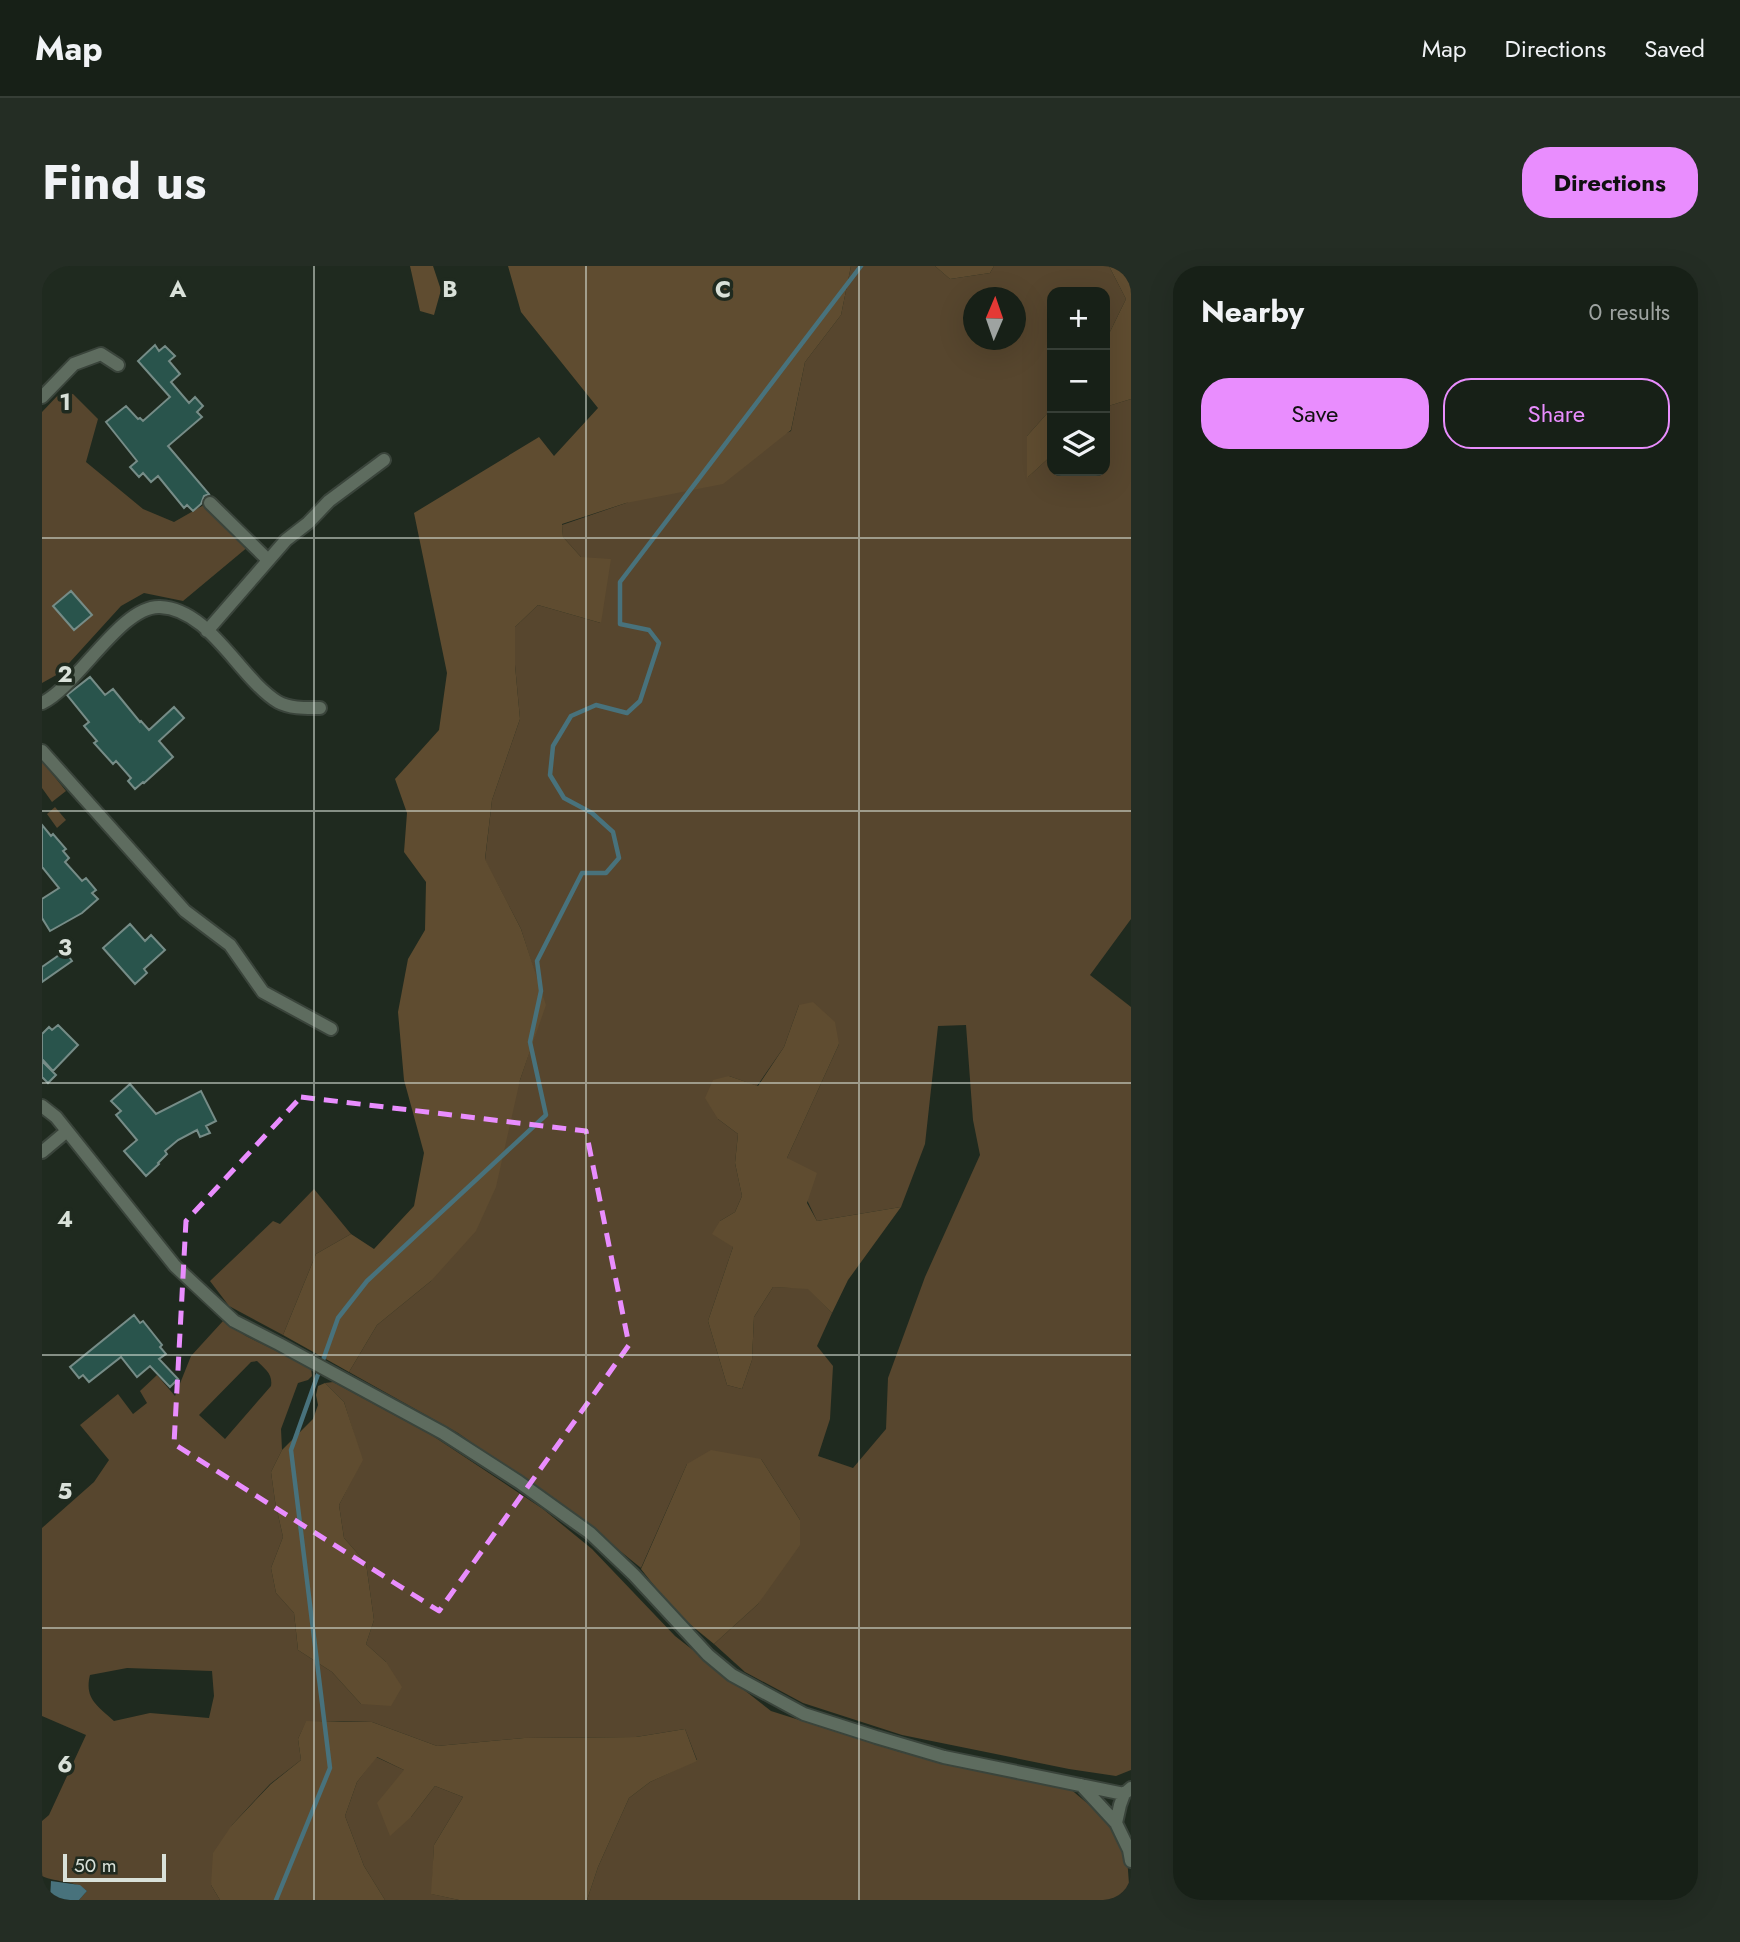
<!DOCTYPE html>
<meta charset="utf-8">
<style>
:root{--surface:#172017;--page:#242d24;--text:#f1f3f6;--muted:#9ea3a1;--line:#363e36;--accent:#e98dfe}
body{margin:0;font-family:Jost,sans-serif;background:var(--page);color:var(--text)}
.controls{position:absolute;right:21px;top:21px;display:grid;overflow:hidden;border-radius:14px;box-shadow:0 7px 28px #0002}
.controls button{width:63px;height:63px;display:grid;place-items:center;padding:0;border:0;border-bottom:2px solid var(--line);background:var(--surface);color:var(--text);font:35px sans-serif}
.compass{position:absolute;left:921px;top:21px;width:63px;height:63px;border-radius:50%;background:var(--surface);box-shadow:0 7px 28px #0002;rotate:2deg}
.scale{position:absolute;left:21px;bottom:18px;width:103px;box-sizing:border-box;padding-left:7px;border:4px solid #d9e1d9;border-top:0;font-size:19px;line-height:24px;white-space:nowrap;color:#d9e1d9;-webkit-text-stroke:5px #1f2a1f;paint-order:stroke}
.list{margin:0;padding:0;list-style:none}
h2{display:flex;justify-content:space-between;align-items:center;height:91px;margin:0;padding:0 28px;font-size:30px}
h2 small{font-size:23px;font-weight:400;color:var(--muted)}
.actions{display:flex;gap:14px;padding:21px 28px}
.actions a{flex:1;padding:16px 0;border:2px solid var(--accent);border-radius:28px;text-align:center;font-size:24px;color:var(--accent)}
.actions .main{background:var(--accent);color:#111}
.icon{flex:none;width:38px;height:38px;fill:none;stroke:currentColor;stroke-width:2;stroke-linecap:round;stroke-linejoin:round}
.map{position:relative;flex:none;width:1089px;height:1634px;overflow:hidden;border-radius:28px}
header{display:flex;align-items:center;gap:42px;box-sizing:border-box;height:98px;padding:0 35px;background:var(--surface);border-bottom:2px solid var(--line)}
header strong{font-size:33px}
nav{display:flex;gap:38px;margin-inline-start:auto;font-size:24px}
.intro{display:flex;align-items:center;justify-content:space-between;box-sizing:border-box;height:168px;padding:0 42px}
h1{margin:0;font-size:49px}
.button{padding:18px 32px;border-radius:28px;background:var(--accent);color:#111;font-size:24px;font-weight:700}
main{display:flex;gap:42px;padding:0 42px}
aside{flex:1;background:var(--surface);border-radius:28px;box-shadow:0 7px 28px #0002}
.map>svg:first-child{display:block}
</style>
<header>
<strong>Map</strong>
<nav><a>Map</a><a>Directions</a><a>Saved</a></nav>
</header>
<div class="intro"><h1>Find us</h1><a class="button">Directions</a></div>
<main>
<div class="map">
<svg width="1089" height="1634" viewBox="0 0 1089 1634">
<rect width="100%" height="100%" fill="#1f2a1f"/>
<path fill="#57462e" fill-rule="evenodd" d="M809 0H893L908 13 948 7 952 0H1067L1084 33 1063 76V26H1010V142L985 170 986 211 1010 189V205H1063V141L1089 133V653L1048 709 1089 741V1504L1074 1510 1027 1503 860 1469 761 1437 703 1406 672 1378 716 1338 758 1254 719 1193 645 1198 599 1302 551 1263 416 1167 307 1106 335 1059 389 1015 478 814 503 739 479 663 443 594 450 534 478 453 473 399V361L496 339 559 357 539 291 521 271 520 259 584 237 749 165 763 96 799 49ZM932 32H974V74H932ZM757 739 797 778 745 892 775 955 859 941 883 878 896 760 924 759 931 854 938 889 883 1011 846 1112 844 1163 811 1202 776 1190 788 1153 791 1100 775 1080 790 1047 766 1022 731 1021 712 1051 710 1094 700 1123 685 1119 666 1055 691 981 678 955 693 946 700 930 693 897 696 868 676 853 687 810 715 820 742 781Z
M19 126 31 128 56 153 44 196 101 243 132 256 174 232 213 275 141 335 102 327 79 340 18 407 0 417V146Z
M0 495 24 525 10 536 0 522Z
M13 541 24 554 15 562 5 548Z
M272 923 309 968 274 988 241 1069 187 1040 168 1015 231 955 238 958Z
M181 1055 204 1070 269 1102 270 1110 266 1114 256 1117 239 1163 240 1184 229 1206 233 1235 241 1271 229 1302 234 1327 252 1347 256 1384 290 1406 319 1438 344 1396 324 1378 332 1354 324 1297 302 1272 297 1239 320 1194 302 1136 283 1117 291 1116 391 1170 501 1243 550 1283 633 1370 729 1445 858 1486 1026 1521 1052 1543 1072 1563 1085 1591 1087 1618 1083 1634H545L556 1601 587 1532 608 1516 655 1494 643 1463 594 1471 482 1472 395 1480 330 1456 299 1455 264 1456 256 1473 259 1494 228 1518 190 1559 169 1619 178 1634H37L45 1625C33 1614 15 1617 0 1610V1555L7 1549 44 1469 0 1450V1262L52 1216 67 1194 38 1159 76 1128 91 1148 105 1137 98 1125 115 1109 133 1130 149 1090ZM215 1095C223 1103 231 1108 229 1120L183 1173 157 1149 209 1096ZM85 1402 170 1405 172 1430 167 1452 108 1447 72 1455C56 1440 42 1433 48 1409Z
M334 1491 362 1504 369 1551 393 1520 421 1531 392 1579 390 1628 417 1634H343L322 1600 303 1550 315 1516Z"/>
<path fill="#5f4c30" d="M368 0H391L399 24 392 49 378 45Z
M466 0H809L799 49 763 96 749 164 681 218 584 237 520 258 521 271 539 291 569 293 559 357 496 339 473 361V399L478 453 450 534 443 593 479 663 504 739 478 814 454 921 434 965 389 1015 335 1059 307 1106 241 1069 274 988 309 968 332 983 372 940 382 887 362 814 356 746 366 693 383 664 384 616 362 586 365 547 353 513 397 464 405 407 372 247 497 171 512 190 556 142 479 46Z
M893 0H952L948 7 908 13Z
M1067 0H1089V133L1063 141V76L1084 33Z
M1010 142V189L985 212V170Z
M771 736 793 756 797 778 745 892 775 907 765 937 775 955 859 941 806 1014 790 1047 766 1023 731 1021 712 1051 710 1094 700 1123 685 1119 666 1055 691 981 670 968 678 955 693 946 700 930 693 897 696 868 676 853 663 832 671 814 687 810 716 820 742 781 757 739Z
M283 1117 302 1136 321 1194 297 1239 302 1272 324 1297 332 1354 324 1378 344 1396 360 1421 349 1440 319 1438 290 1406 256 1384 252 1347 234 1327 229 1302 241 1271 233 1235 229 1206 240 1184 271 1153 276 1139 274 1129 276 1120Z
M669 1184 719 1193 758 1254V1279L716 1338 672 1378 633 1346 599 1303 645 1198Z
M264 1455 330 1456 395 1480 482 1472 594 1471 643 1463 655 1495 608 1516 587 1532 556 1601 545 1634H417L389 1628 392 1579 421 1531 393 1520 369 1551 348 1570 335 1537 362 1504 335 1491 315 1516 303 1550 322 1600 343 1634H178L169 1619 171 1587 190 1559 229 1518 259 1494 256 1473Z"/>
<path fill="#48727c" d="M9 1615 38 1619 45 1625 37 1634H8Z"/>
<g fill="none" stroke-linecap="round" stroke-linejoin="round">
<path stroke="#48727c" stroke-width="4.5" d="M234 1634 288 1502 249 1184 296 1052 325 1015 504 849 488 776 499 725 495 695 540 607H564L577 592 571 566 550 547 522 532 508 509 511 480 529 450 554 439 585 447 598 435 617 377 607 364 578 358V316L819 0"/>
</g>
<path fill="#29544c" stroke="#768c87" stroke-width="2" d="M113 79 117 85 123 80 133 90 127 95 138 108 129 116 147 137 153 131 161 140 155 146 160 151 126 180 167 228 162 230 159 238 151 245 145 239 142 242 116 210 109 216 101 207 97 211 88 201 95 195 64 156 84 140 96 153 98 152 101 155 128 131 96 95Z
M29 325 50 349 32 364 11 340Z
M48 411 63 429 71 423 98 456 99 455 107 464 132 441 142 452 117 475 131 491 102 517 101 516 93 523 86 515 89 512 74 495 71 498 52 477 55 475 42 460 47 456 25 429Z
M0 559 9 570 11 568 24 583 21 585 27 592 23 596 40 615 44 612 54 624 50 627 56 633 40 647 8 665 0 652V633L17 622 0 601Z
M88 658 103 675 109 669 123 684 102 703 105 707 93 718 61 682Z
M23 685 30 695 0 716V701Z
M16 759 36 779 11 805 0 793V768L7 761 10 764Z
M0 795 14 809 6 817 0 811Z
M88 818 114 848 159 825 174 855 164 860 168 867 158 871 155 864 136 874 123 885 125 888 116 897 117 898 104 910 82 885 95 874 74 849 79 845 69 835Z
M92 1049 98 1057 101 1055 120 1079 118 1081 124 1088 117 1093 136 1113 128 1121 108 1100 95 1111 79 1091 47 1116 41 1109 37 1112 28 1101Z"/>
<g fill="none" stroke-linecap="round" stroke-linejoin="round">
<g stroke="#3a443b" stroke-width="16">
<path id="street" d="M0 131 32 98 59 88 76 99
M168 237 226 294
M165 365 244 274 266 257 287 235 342 194
M0 437C36 420 79 339 118 341 168 343 197 412 236 436 249 443 265 442 278 442
M0 485 143 645 188 679 221 726 289 763
M0 840 14 851 133 1000 192 1055 237 1078 401 1167 477 1216 548 1267 592 1309 666 1389 690 1409 762 1448 834 1471 902 1491 1082 1528
M0 886 25 865
M1039 1519 1074 1557
M1089 1522 1082 1528 1078 1539 1074 1557 1087 1584 1089 1595"/>
</g>
<use href="#street" stroke="#5e6c5f" stroke-width="12"/>
</g>
<path fill="none" stroke="#e98dfe" stroke-width="5" stroke-dasharray="14 9" stroke-linejoin="round" d="M259 831 544 865 587 1079 397 1345 132 1178 144 955Z"/>
<path fill="none" stroke="#d9e1d9" stroke-width="2" stroke-opacity="0.55" d="M272 0V1634M544 0V1634M817 0V1634M0 272H1089M0 545H1089M0 817H1089M0 1089H1089M0 1362H1089"/>
<g font-size="23" text-anchor="middle" font-weight="bold" fill="#d9e1d9" stroke="#1f2a1f" stroke-width="7" stroke-linejoin="round" paint-order="stroke">
<text x="136" y="31">A</text>
<text x="408" y="31">B</text>
<text x="681" y="31">C</text>
<text x="23" y="144">1</text>
<text x="23" y="416">2</text>
<text x="23" y="689">3</text>
<text x="23" y="961">4</text>
<text x="23" y="1233">5</text>
<text x="23" y="1506">6</text>
</g>
</svg>
<div class="controls">
<button>+</button>
<button>−</button>
<button><svg class="icon" aria-label="layers" viewBox="0 0 24 24"><path d="M12 4l9 5-9 5-9-5zM3 14l9 5 9-5"/></svg></button>
</div>
<svg class="compass" viewBox="-18 -18 36 36"><path d="M0-13l5 13h-10z" fill="#e53935"/><path d="M0 13l5-13h-10z" fill="#9ea3a1"/></svg>
<div class="scale">50 m</div>
</div>
<aside>
<h2>Nearby<small>0 results</small></h2>
<ul class="list">
</ul>
<div class="actions"><a class="main">Save</a><a>Share</a></div>
</aside>
</main>
